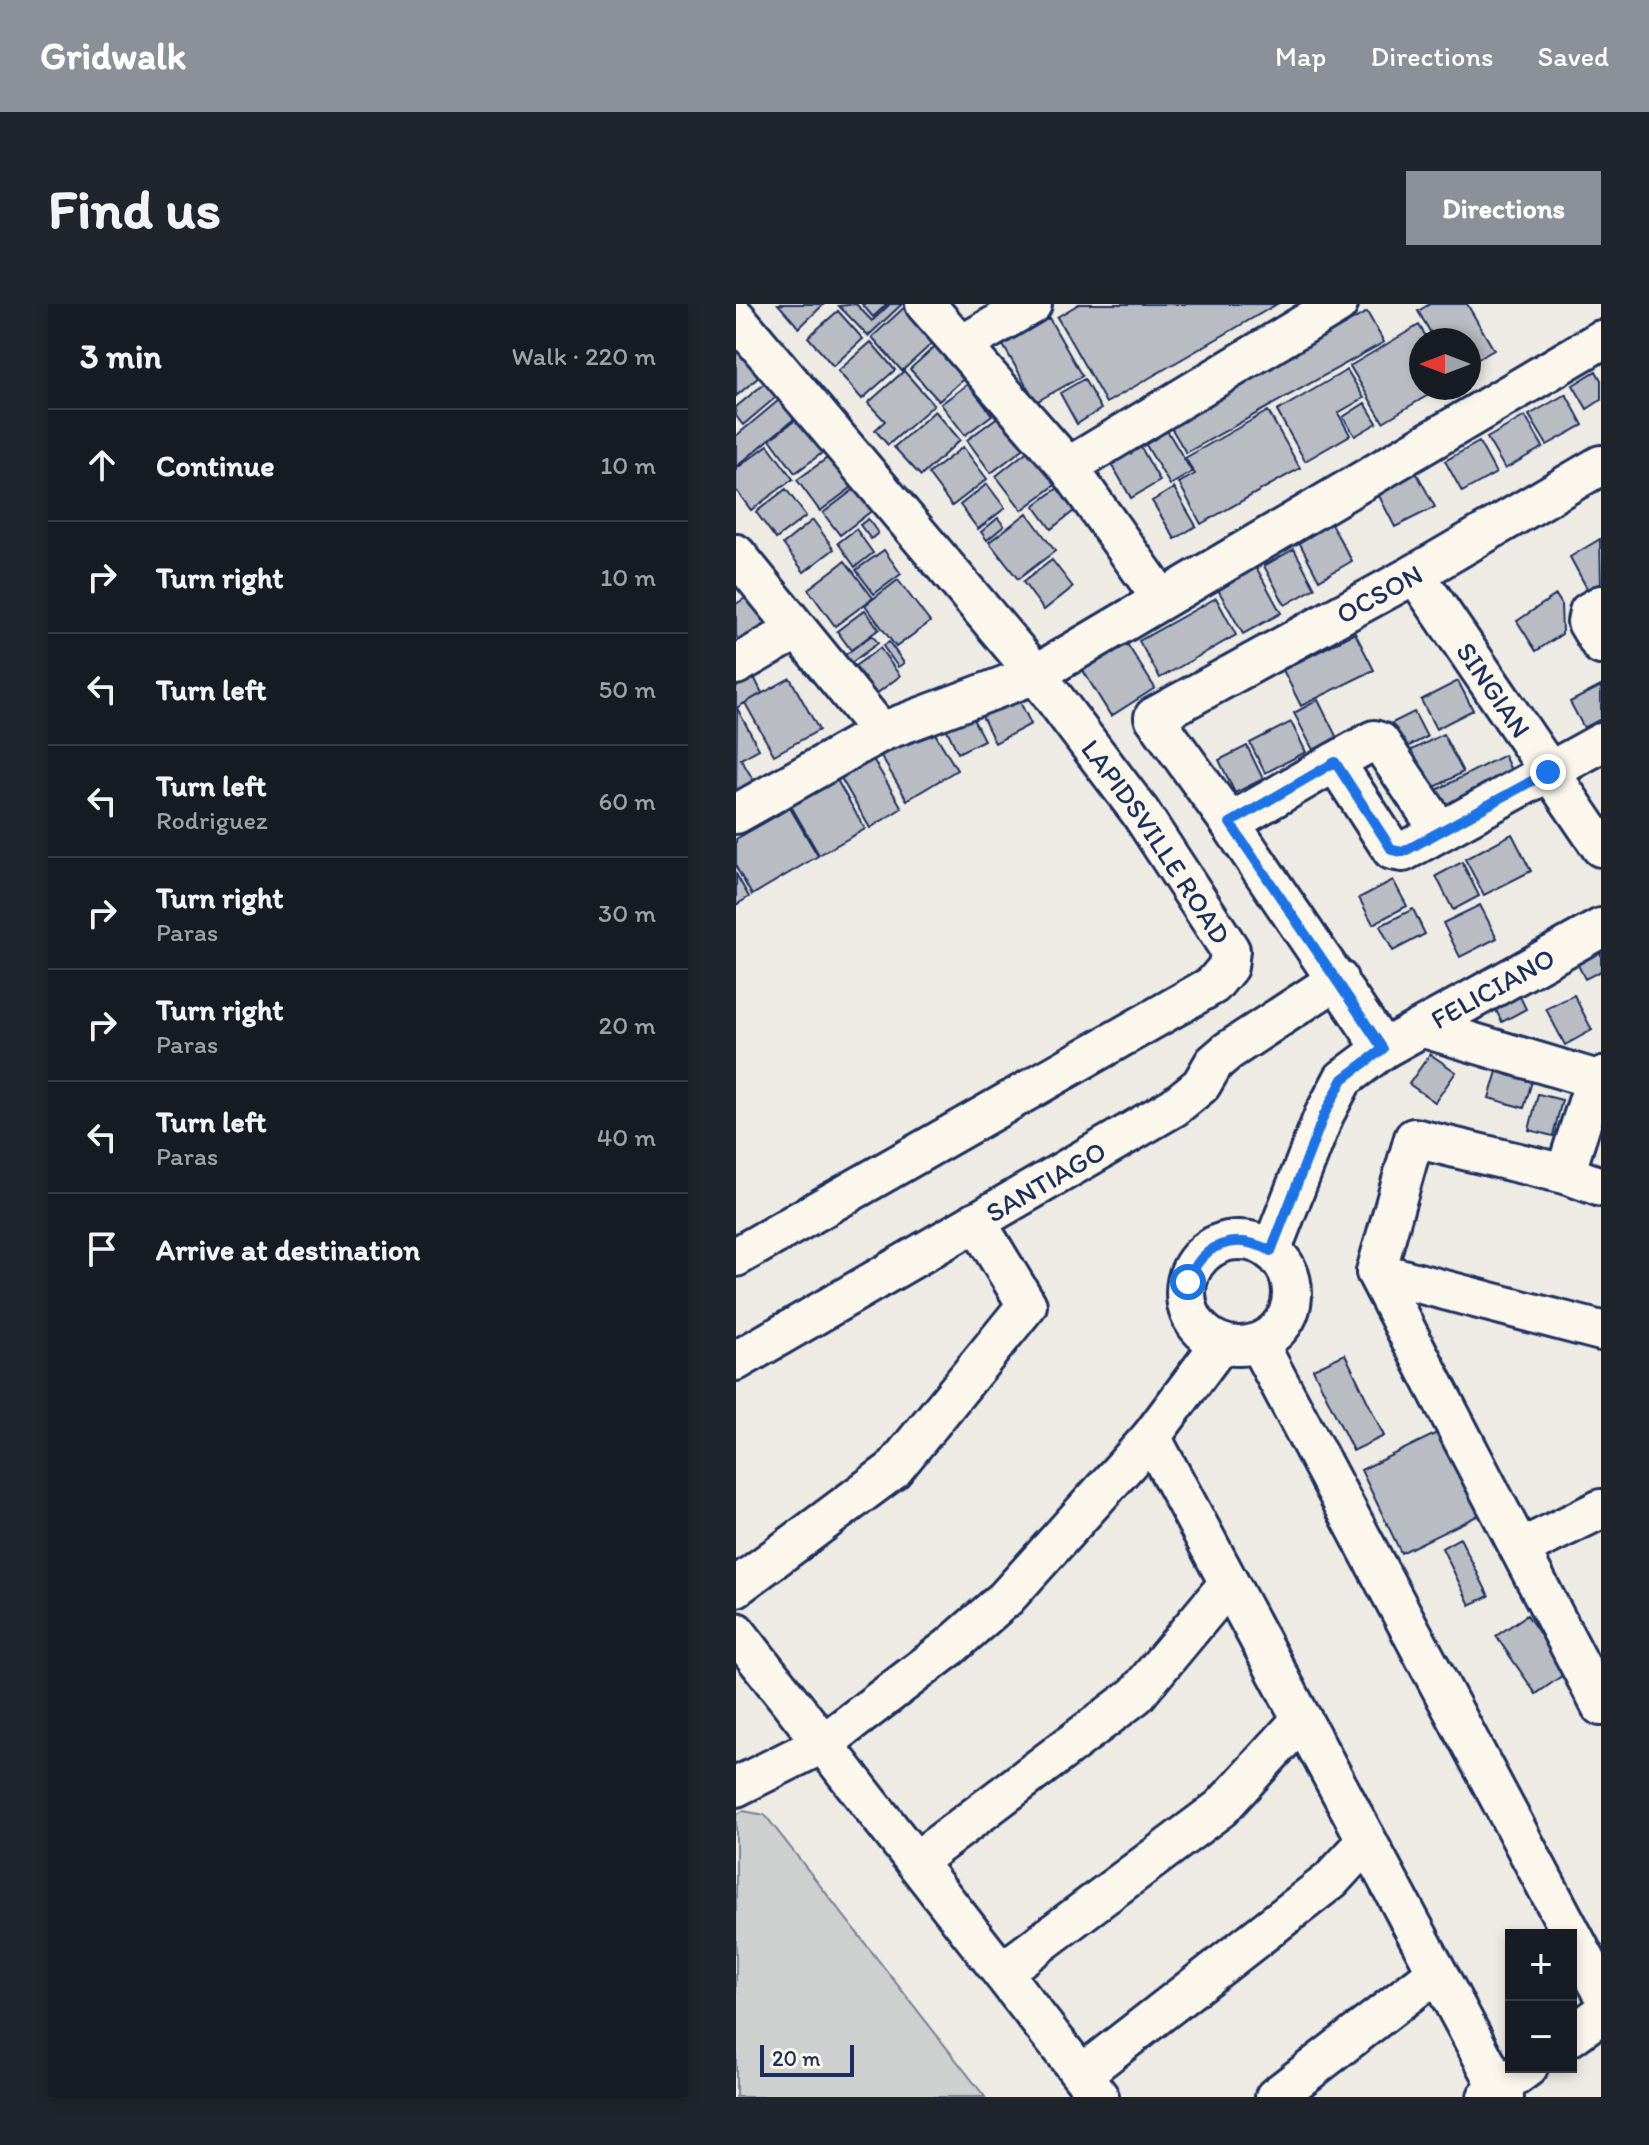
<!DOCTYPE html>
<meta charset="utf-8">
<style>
:root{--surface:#171b24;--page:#20242c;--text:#f1f3f6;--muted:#9ea1a6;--line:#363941;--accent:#8c9099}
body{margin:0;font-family:Itim,sans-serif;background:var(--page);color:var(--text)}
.controls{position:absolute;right:24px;bottom:24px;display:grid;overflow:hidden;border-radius:0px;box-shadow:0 4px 12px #0003}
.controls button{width:72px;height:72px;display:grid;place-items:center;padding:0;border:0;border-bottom:2px solid var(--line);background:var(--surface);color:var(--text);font:40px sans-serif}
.compass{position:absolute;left:673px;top:24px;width:72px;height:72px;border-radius:50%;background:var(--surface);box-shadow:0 4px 12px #0003;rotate:270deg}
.scale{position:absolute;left:24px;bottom:20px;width:94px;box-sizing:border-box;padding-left:8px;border:4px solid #1b2f5e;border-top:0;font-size:22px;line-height:28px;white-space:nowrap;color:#1b2f5e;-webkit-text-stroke:6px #fbf7ec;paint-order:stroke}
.stop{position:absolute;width:24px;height:24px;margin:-18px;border:6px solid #1a73e8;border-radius:50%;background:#fff}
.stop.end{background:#1a73e8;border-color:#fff;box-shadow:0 2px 8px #0008}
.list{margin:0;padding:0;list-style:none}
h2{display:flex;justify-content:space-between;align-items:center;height:104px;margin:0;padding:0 32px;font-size:34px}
h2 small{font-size:26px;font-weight:400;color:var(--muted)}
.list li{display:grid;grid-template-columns:52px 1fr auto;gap:24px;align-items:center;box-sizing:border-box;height:112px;padding:0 32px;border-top:2px solid var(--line)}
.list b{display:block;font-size:30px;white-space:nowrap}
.list p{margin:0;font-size:26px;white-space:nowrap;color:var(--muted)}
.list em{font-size:26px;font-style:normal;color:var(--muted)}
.icon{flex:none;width:44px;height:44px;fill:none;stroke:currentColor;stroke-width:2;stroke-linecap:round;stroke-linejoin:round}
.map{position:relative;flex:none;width:865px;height:1793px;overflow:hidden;border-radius:0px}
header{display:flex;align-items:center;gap:48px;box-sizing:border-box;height:112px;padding:0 40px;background:var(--accent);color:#fff}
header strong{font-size:38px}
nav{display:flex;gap:44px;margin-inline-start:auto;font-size:28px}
.intro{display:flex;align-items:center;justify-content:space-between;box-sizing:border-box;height:192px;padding:0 48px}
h1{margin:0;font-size:56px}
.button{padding:20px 36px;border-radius:0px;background:var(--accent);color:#fff;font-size:28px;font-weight:700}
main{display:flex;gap:48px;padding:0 48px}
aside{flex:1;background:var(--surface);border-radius:0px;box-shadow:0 4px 12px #0003}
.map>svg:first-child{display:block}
</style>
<header>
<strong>Gridwalk</strong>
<nav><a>Map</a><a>Directions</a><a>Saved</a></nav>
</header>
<div class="intro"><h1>Find us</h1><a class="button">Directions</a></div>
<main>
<aside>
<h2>3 min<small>Walk · 220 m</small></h2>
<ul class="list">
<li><svg class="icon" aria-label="ahead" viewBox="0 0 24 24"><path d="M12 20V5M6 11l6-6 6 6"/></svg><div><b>Continue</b></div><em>10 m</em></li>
<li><svg class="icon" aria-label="right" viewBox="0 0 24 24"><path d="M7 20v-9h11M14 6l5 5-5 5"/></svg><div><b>Turn right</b></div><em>10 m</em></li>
<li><svg class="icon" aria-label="left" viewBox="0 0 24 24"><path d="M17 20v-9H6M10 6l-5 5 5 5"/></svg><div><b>Turn left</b></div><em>50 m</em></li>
<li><svg class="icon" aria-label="left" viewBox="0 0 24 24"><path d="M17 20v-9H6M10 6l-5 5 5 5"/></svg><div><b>Turn left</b><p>Rodriguez</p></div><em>60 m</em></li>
<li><svg class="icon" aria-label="right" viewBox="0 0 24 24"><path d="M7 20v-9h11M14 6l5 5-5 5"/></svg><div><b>Turn right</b><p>Paras</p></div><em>30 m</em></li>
<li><svg class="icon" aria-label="right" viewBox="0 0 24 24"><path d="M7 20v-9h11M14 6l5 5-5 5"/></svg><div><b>Turn right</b><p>Paras</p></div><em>20 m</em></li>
<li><svg class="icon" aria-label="left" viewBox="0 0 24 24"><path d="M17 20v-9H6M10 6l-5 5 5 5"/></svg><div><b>Turn left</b><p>Paras</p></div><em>40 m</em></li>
<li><svg class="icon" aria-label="arrive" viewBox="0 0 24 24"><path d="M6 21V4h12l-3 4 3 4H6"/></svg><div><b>Arrive at destination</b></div></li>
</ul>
</aside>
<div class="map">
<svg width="865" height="1793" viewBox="0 0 865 1793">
<rect width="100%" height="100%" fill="#eeebe4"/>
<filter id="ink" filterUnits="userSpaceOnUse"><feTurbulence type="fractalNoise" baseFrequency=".0125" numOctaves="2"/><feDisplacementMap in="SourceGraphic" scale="16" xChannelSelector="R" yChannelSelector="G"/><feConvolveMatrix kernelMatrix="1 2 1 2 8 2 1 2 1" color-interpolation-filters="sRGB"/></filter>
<g filter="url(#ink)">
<path fill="#cecfcf" stroke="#747f96" stroke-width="2" d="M7 1507 29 1511 249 1793H0V1511Z"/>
<path fill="#b9bcc3" stroke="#1b2f5e" stroke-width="2" d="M42 0H88L63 24Z
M120 0 136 17 154 0H166L132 32 103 2Z
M126 0H151L137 13Z
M172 0 202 34 166 67 136 33Z
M343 0H541L370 99 321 13Z
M694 0H731L758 46 733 60V36H699L682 7Z
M102 7 127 35 97 62 72 33Z
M631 8 648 38 450 149 433 120Z
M313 14 346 72 300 98 267 41Z
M683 21 692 36H685V84H704L647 118 614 62Z
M206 36 235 68 203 97 174 65Z
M135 38 159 66 126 95 102 67Z
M1 44 24 72 0 92V45Z
M611 66 628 94 602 109 614 131 569 157 541 107Z
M168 67 198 101 152 141 139 126 149 117 132 99Z
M860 67 865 76V96L851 105 837 81Z
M348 75 365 105 341 120 324 89Z
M29 79 40 93 7 121 0 112V103Z
M232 80 256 111 229 131 205 100Z
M830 90 847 121 811 141 793 111Z
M49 91 64 110 0 163V132Z
M629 99 641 119 619 132 607 113Z
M275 103 299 136 255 169 231 136Z
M199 107 224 136 185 172 158 143Z
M532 107 564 164 465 220 443 179 459 170 449 154Z
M65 112 90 146 59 169 34 135Z
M789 112 807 143 769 165 751 134Z
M429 123 456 168 434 181 407 136Z
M304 137 331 172 286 206 260 172Z
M743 138 760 169 726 188 709 157Z
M403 140 424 177 395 194 374 157Z
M32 141 57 175 15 206 0 186V165Z
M227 143 251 175 216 202 192 170Z
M101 147 123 178 84 207 61 176Z
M680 168 699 203 659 223 641 188Z
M125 180 142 202 104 231 87 209Z
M251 180 269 204 242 225 224 201Z
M326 181 343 203 315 225 298 202Z
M438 184 460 222 439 235 416 197Z
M50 185 70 212 40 235 20 208Z
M291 209 319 247 282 275 253 238Z
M262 214 268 222 251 236 245 228Z
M132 215 142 229 135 235 124 221Z
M77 216 98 245 68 268 47 240Z
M594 218 616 257 583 276 562 236Z
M120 225 137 249 119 263 102 239Z
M864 235 865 281 853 288 834 253Z
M558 245 579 284 549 301 528 262Z
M148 246 165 270 138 290 120 266Z
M316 256 337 283 308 306 287 278Z
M109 257 137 294 99 322 72 285Z
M520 263 545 309 507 330 481 284Z
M162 276 194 318 160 343 129 301Z
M16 290 34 319 4 338 0 332V300Z
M820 291 825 299 826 330 800 347 781 317Z
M480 294 500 331 424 374 403 337Z
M129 306 143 325 115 346 101 327Z
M619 329 638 366 565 402 547 366Z
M136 331 142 339 115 359 109 351Z
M386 332 419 384 375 412 343 360Z
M153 338 168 359 162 363 147 342Z
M144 344 164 372 140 390 119 362Z
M18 373 26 389 0 404V383Z
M54 374 83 426 38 451 9 399Z
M722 377 737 406 700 425 685 396Z
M276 382 295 420 259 439 240 400Z
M865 382V415L848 424 834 398Z
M582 396 601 434 577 446 558 409Z
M1 404 23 445 5 455 19 479 0 490Z
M678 408 691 433 659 449 646 424Z
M234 409 248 436 222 449 209 422Z
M192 418 221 466 171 496 142 447Z
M555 418 570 448 529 469 514 439Z
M707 430 727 468 688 489 668 450Z
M511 442 527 475 499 489 483 456Z
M768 451 778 473 705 512 693 490Z
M137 455 166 504 134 524 105 474Z
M101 476 129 525 83 551 55 502Z
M54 504 82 552 16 591 0 563V535Z
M776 530 795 567 748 591 729 555Z
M726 558 743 592 717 606 700 572Z
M0 570 13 593 0 601Z
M657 576 671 602 637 620 623 594Z
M744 601 761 634 724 653 707 619Z
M677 605 689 630 657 647 644 622Z
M865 635V667L849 675 834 645Z
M775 674 790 705 766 718 750 687Z
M838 691 856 726 829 741 810 705Z
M694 750 720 768 699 798 673 780Z
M762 764 797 774 788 804 753 794Z
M802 790 826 796 817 832 793 826Z
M609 1050 648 1132 617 1147 577 1065Z
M705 1127 745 1210 665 1249 625 1166Z
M724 1234 753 1292 734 1301 706 1244Z
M791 1311 830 1369 800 1390 760 1332Z"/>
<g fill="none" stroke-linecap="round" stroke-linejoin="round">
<g stroke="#1b2f5e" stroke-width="44">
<g id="minor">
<path d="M189 0 332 163 425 294"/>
<path id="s1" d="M0 14 300 370 404 508 494 646 492 663 477 681 0 953"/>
<path d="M226 41 296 0"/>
<path d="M332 163 602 0"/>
<path d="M0 250 145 428"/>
<path id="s2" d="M679 270 865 543"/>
<path d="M865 301 853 308 851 318 865 341"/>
<path d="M0 361 61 326"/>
<path d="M599 458 638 436 644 438 704 527"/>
<path d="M0 510 145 428 300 370 865 36"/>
<path d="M494 519 599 458 656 546 667 548 865 439"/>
<path d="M688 724 865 777"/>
<path id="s3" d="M647 745 494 519 418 413 679 270 865 161"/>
<path d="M829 870 859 776 865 773"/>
<path d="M865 883 829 870 678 834 640 968 865 1402"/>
<circle cx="503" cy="989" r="53"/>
<path id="s4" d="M535 947 588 811 607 775 647 745 865 624"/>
<path d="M640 968 865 1027"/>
<path d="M522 1039 865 1685"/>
<path id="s5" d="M0 1057 438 803 465 781 478 759 492 747 602 675"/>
<path d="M415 1133 768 1793"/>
<path d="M784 1245 865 1205"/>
<path d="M0 1283 157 1166 291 1001 240 917"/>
<path d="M0 1328 363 1793"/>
<path d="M0 1483 88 1439 214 1343 270 1294 415 1133 485 1039"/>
<path d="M182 1556 400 1391 493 1279"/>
<path d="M266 1668 485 1504 566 1415"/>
<path d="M835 1732 865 1710"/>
<path d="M346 1770 595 1576 631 1537"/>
<path d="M539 1793 701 1668"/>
<path d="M751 1793 792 1763"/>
</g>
</g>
<use href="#minor" stroke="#fbf7ec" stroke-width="38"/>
</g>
</g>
<g fill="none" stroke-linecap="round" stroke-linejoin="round" filter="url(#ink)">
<path stroke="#1a73e8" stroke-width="10" d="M452 978C466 939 499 928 535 947L588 811 607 775 647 745 494 519 599 458 656 546 667 548 812 468"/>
</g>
<g text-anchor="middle" stroke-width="8" stroke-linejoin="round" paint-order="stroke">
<g font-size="28" fill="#1b2f5e" stroke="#fbf7ec">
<text dy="10" stroke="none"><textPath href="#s3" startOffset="660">OCSON</textPath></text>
<text dy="10" stroke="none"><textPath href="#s2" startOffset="140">SINGIAN</textPath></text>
<text dy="10" stroke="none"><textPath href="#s1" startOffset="672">LAPIDSVILLE ROAD</textPath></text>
<text dy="10" stroke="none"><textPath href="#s4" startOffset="362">FELICIANO</textPath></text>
<text dy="10" stroke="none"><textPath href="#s5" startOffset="358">SANTIAGO</textPath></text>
</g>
</g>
</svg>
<div class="controls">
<button>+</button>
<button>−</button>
</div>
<svg class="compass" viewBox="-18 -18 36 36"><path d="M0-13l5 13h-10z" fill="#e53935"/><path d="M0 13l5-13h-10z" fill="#9ea1a6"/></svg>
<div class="scale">20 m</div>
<div class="stop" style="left:452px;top:978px"></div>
<div class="stop end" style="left:812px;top:468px"></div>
</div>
</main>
